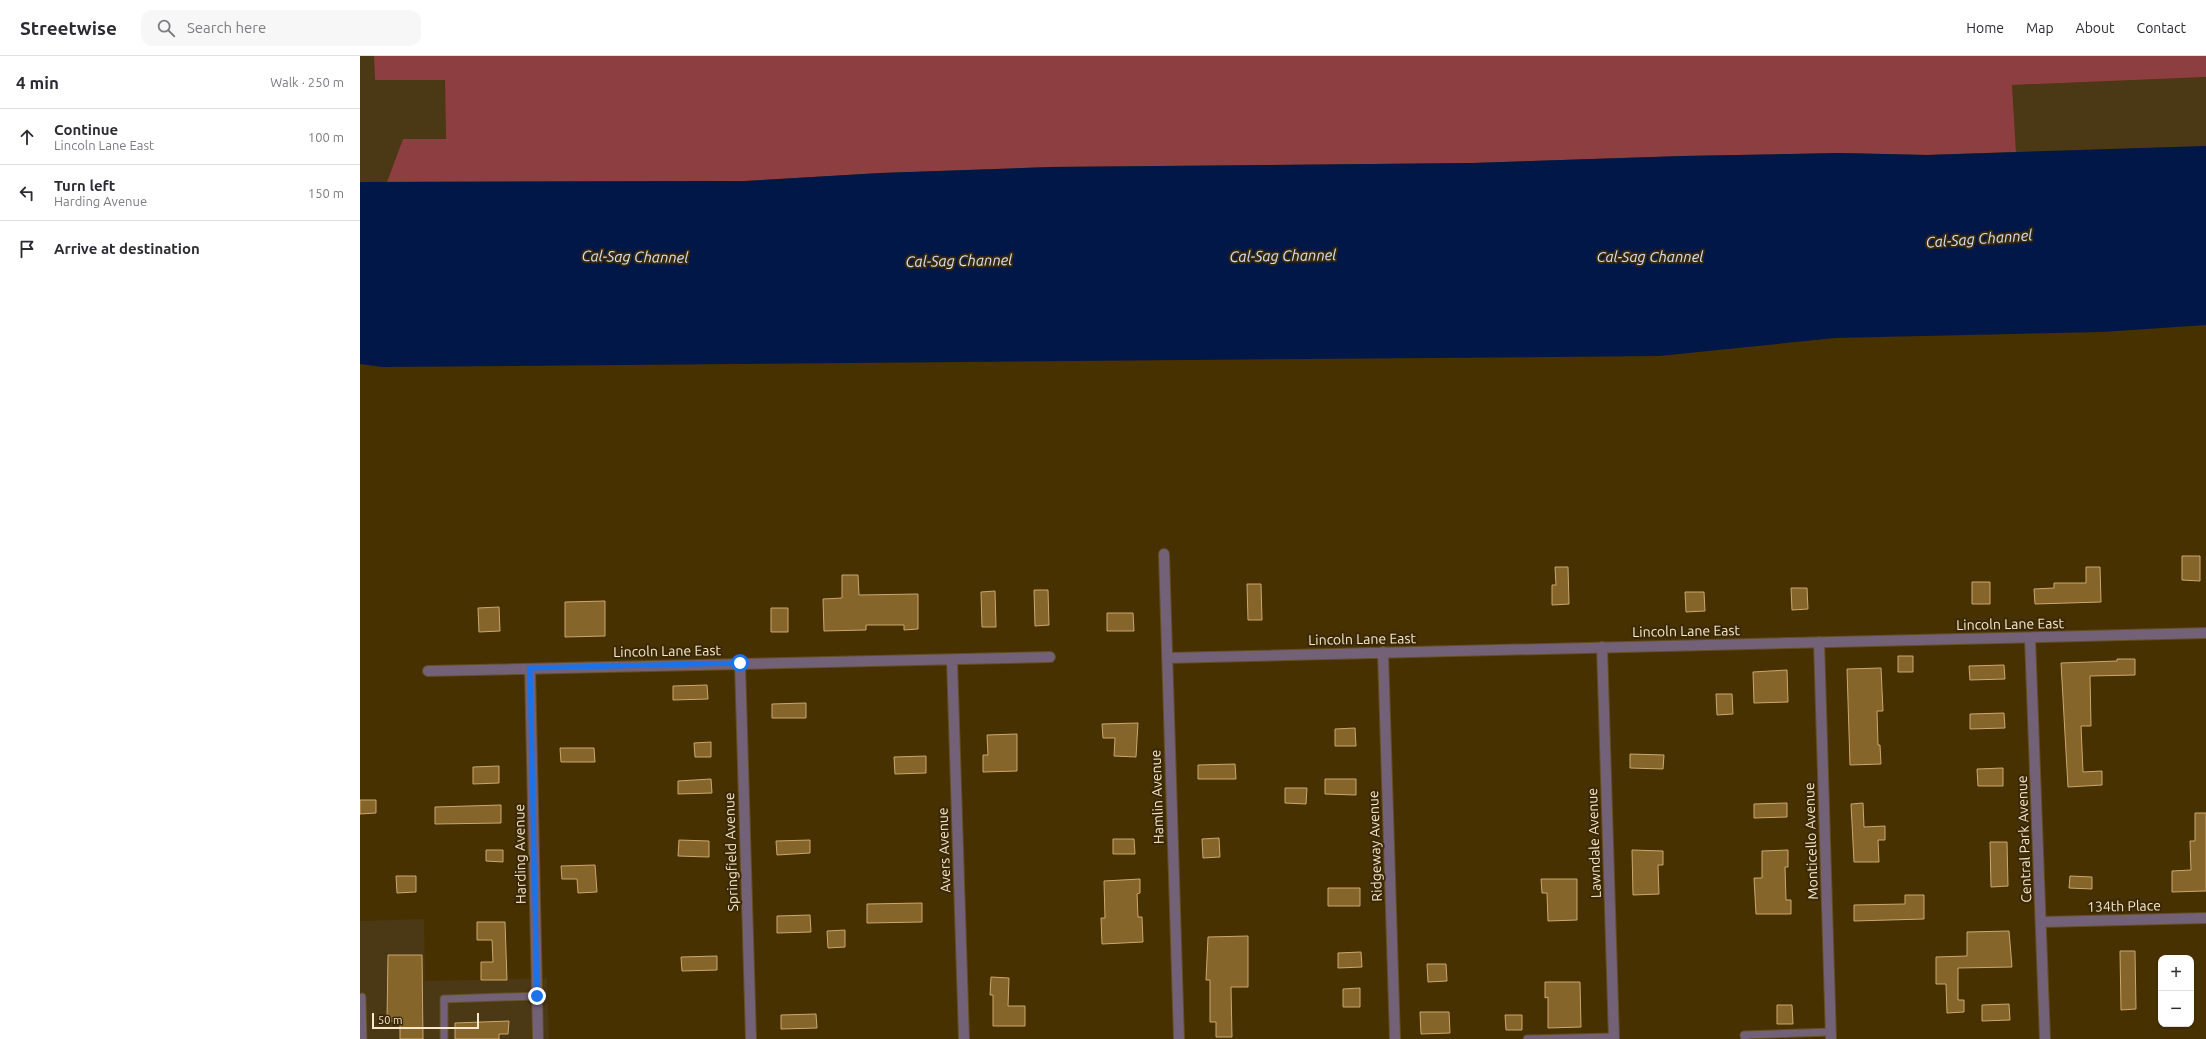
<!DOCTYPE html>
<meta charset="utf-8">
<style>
:root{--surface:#fff;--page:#f7f7f7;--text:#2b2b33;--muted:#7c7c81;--line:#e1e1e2}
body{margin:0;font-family:Ubuntu,sans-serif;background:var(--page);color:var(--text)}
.controls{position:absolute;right:12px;bottom:12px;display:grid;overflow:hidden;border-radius:8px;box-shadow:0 1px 3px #0004}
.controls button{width:36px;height:36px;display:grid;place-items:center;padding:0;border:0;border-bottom:1px solid var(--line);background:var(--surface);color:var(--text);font:20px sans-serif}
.scale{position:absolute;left:12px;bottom:10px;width:107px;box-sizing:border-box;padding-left:4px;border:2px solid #fae8ca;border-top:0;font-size:11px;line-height:14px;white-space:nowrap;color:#fae8ca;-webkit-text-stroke:3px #392808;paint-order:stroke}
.stop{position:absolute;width:12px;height:12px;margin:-9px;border:3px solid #1a73e8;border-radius:50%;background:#fff}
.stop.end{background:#1a73e8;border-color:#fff;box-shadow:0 1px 4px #0008}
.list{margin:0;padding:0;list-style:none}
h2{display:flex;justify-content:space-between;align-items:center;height:52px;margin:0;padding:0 16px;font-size:17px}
h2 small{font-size:13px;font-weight:400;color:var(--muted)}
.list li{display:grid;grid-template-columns:26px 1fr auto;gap:12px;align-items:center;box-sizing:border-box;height:56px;padding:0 16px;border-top:1px solid var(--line)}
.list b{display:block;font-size:15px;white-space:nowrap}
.list p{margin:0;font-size:13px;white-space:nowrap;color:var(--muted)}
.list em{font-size:13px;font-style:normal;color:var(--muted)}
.icon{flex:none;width:22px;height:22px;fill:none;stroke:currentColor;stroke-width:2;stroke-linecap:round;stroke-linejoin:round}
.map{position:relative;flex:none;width:1846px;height:983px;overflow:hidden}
header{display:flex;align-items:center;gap:24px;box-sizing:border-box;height:56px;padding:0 20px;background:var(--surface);border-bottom:1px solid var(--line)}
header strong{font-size:19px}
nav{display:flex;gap:22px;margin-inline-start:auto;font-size:14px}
.search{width:280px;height:36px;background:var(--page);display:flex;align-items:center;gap:10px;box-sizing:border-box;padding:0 14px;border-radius:12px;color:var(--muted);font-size:15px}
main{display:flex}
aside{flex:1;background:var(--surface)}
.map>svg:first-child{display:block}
</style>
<header>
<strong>Streetwise</strong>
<div class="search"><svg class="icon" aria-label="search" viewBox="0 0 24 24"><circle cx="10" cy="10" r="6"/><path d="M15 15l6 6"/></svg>Search here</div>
<nav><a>Home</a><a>Map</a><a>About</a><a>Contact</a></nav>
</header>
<main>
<aside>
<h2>4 min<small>Walk · 250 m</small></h2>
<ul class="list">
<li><svg class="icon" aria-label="ahead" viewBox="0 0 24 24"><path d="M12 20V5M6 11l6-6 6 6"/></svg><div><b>Continue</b><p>Lincoln Lane East</p></div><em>100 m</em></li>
<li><svg class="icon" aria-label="left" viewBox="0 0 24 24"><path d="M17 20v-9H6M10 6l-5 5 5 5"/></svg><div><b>Turn left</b><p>Harding Avenue</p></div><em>150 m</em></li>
<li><svg class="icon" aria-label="arrive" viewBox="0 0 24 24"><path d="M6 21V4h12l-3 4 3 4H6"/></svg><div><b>Arrive at destination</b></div></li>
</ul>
</aside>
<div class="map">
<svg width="1846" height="983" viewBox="0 0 1846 983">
<rect width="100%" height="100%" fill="#483100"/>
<path fill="#4b3814" d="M0 0H14L15 24H85L86 83H43L27 126H0Z
M1846 21V90L1656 96 1652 29Z
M64 863 65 925 187 922 189 983H0V865Z"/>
<path fill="#8d3e41" d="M14 0H1846V21L1652 29 1656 96 1567 99 1480 97 1323 100 1113 107 691 111 521 117 385 125 27 126 43 83H86L85 24H15Z"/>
<path fill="#001748" d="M1846 90V269L1742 276 1475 282 1299 300 22 311 0 308V126L385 125 521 117 691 111 1113 107 1323 100 1480 97 1567 99Z"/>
<path fill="#856529" stroke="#cba86d" d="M1822 500H1840V525L1822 524Z
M1195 511H1208L1209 548 1192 549V529H1196Z
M1726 511H1740L1741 546 1675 548 1674 533 1694 532V527H1726Z
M482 519H498L499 539 558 538V573L544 574V569H506V574L464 575 463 543 482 542Z
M1612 526H1630V548H1612Z
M887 528H901L902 564H888Z
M1431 532H1447L1448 553 1432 554Z
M674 534H688L689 569 675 570Z
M635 535 636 571H622L621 536Z
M1325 536H1344L1345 555 1326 556Z
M245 545V580L205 581V546Z
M139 551 140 575 119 576 118 552Z
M411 552H428V576H411Z
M747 557H773L774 575H747Z
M1538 600H1553V616H1538Z
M1757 603H1775V619L1730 620 1731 670H1721L1723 716 1742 715V729L1708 731 1701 607 1757 605Z
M1644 609 1645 623 1610 624 1609 610Z
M1521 612 1523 655H1517L1518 689H1520L1521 708 1490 709 1487 613Z
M1427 614 1428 646 1394 647 1393 616Z
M347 629 348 643 313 644V630Z
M1356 638H1372L1373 658 1357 659Z
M446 647V662H412V648Z
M1644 657 1645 672 1610 673V658Z
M778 667 776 701 754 700 755 682H743L742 668Z
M995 672 996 690H975V673Z
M657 678V715L623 716V699H628L627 679Z
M351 686V701H335L334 687Z
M200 692H234L235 706H201Z
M1270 698 1304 699 1303 713 1270 712Z
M566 700V717L535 718 534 701Z
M875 708 876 723H838V709Z
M139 710V727L113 728V711Z
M1643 712V730H1618L1617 713Z
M351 723 352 737 318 738V725Z
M965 723H996V739L965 738Z
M925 732H947L946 748 925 747Z
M0 744H16V757L0 758Z
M1427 747V761L1394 762V748Z
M1503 747 1504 771 1525 770V784H1518L1519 806H1494L1491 748Z
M141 749V767L75 768V751Z
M1835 757H1846V835L1812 836V815L1831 814 1830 785H1835Z
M859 782 860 801 843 802 842 783Z
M753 783H774L775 798H753Z
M319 784 349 785V801L318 800Z
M450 784V797L417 799 416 785Z
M1630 786H1647L1648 830 1631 831Z
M126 794H143V806L126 805Z
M1272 794 1303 795V809H1298L1299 838 1273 839Z
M1428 794V811H1425L1426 844H1431V858H1396L1394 822H1402V795Z
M235 809 237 836 218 837 217 823H202L201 810Z
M36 820H56V836L37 837Z
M1710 820 1732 821V833L1709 832Z
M780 823V837L777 838 778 861H782L783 886 742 888 741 862H745L744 825Z
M1181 823H1217V864L1188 865 1187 837H1182Z
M968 832H1000V850H968Z
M1545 839H1564V863L1494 865V849L1545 848Z
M562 847V866L507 867V848Z
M450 859 451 876 417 877V860Z
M117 866H145L147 924H121V906H133L132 884H117Z
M485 874V891L468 892 467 875Z
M1649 875 1652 911 1598 912V944H1604V956L1587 957 1586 928H1576V901L1607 900V876Z
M888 880V931H871L872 981H856V966H850V924H846L848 881Z
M1760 895H1775L1776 953 1761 954Z
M1001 896 1002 911 978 912V897Z
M28 899H62L63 983H40V965H27Z
M357 900V914L322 915 321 901Z
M1067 908H1086L1087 925 1068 926Z
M631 921 649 922 648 950H665V970H633V939H630Z
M1185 926H1220L1221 971 1188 972V941L1185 942Z
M1000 932V951H983V933Z
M1649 948 1650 964 1622 965V949Z
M1417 949H1432L1433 968H1417Z
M1060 956H1089L1090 977 1061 978Z
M456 958 457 972 421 973V959Z
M1145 959H1162V974H1146Z
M149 965 148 978H139V983H95V967Z"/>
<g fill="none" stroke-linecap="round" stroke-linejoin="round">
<g stroke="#644e20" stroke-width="9">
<path id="service" d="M2 941 3 983
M84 983V943L177 940
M1167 983 1254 981
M1385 983 1384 979 1471 976"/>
</g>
<g stroke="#644e20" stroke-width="12">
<path id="minor" d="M804 498 819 983
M1670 582 1685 983
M1459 586 1471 983
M1242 591 1254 983
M1023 596 1035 983
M807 602 1846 577
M592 604 604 983
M380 607 391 983
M170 613 178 983
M68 615 690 601
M1682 866 1846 862"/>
</g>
<use href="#service" stroke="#736177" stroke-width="7"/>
<use href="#minor" stroke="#736177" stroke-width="10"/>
</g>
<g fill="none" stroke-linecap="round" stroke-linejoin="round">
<path stroke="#1a73e8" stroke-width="5" d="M177 940 170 612 380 607"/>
</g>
<g text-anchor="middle" stroke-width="4" stroke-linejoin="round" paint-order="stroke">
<g font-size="14" fill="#fae8ca" stroke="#392808">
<text transform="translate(1650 568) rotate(-1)" y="5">Lincoln Lane East</text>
<text transform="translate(1326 575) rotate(-1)" y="5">Lincoln Lane East</text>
<text transform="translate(1002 583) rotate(-1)" y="5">Lincoln Lane East</text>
<text transform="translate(307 595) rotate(-1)" y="5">Lincoln Lane East</text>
<text transform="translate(797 741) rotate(-92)" y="5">Hamlin Avenue</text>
<text transform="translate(1664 783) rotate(-92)" y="5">Central Park Avenue</text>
<text transform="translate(1451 785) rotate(-92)" y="5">Monticello Avenue</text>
<text transform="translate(1234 787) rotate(-92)" y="5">Lawndale Avenue</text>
<text transform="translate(1015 790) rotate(-92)" y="5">Ridgeway Avenue</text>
<text transform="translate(584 794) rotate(-92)" y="5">Avers Avenue</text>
<text transform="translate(371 796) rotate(-92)" y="5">Springfield Avenue</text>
<text transform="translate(160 798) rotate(-91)" y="5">Harding Avenue</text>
<text transform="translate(1764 850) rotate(-1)" y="5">134th Place</text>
</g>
<g font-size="15" font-style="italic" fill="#d3e3fc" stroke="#392808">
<text transform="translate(1619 183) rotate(-4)" y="5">Cal-Sag Channel</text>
<text transform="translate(923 200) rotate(-1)" y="5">Cal-Sag Channel</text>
<text transform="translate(275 201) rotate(1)" y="5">Cal-Sag Channel</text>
<text x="1290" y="206">Cal-Sag Channel</text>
<text transform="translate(599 205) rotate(-1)" y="5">Cal-Sag Channel</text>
</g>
</g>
</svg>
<div class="controls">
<button>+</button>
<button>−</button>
</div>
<div class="scale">50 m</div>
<div class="stop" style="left:380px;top:607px"></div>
<div class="stop end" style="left:177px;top:940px"></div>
</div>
</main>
